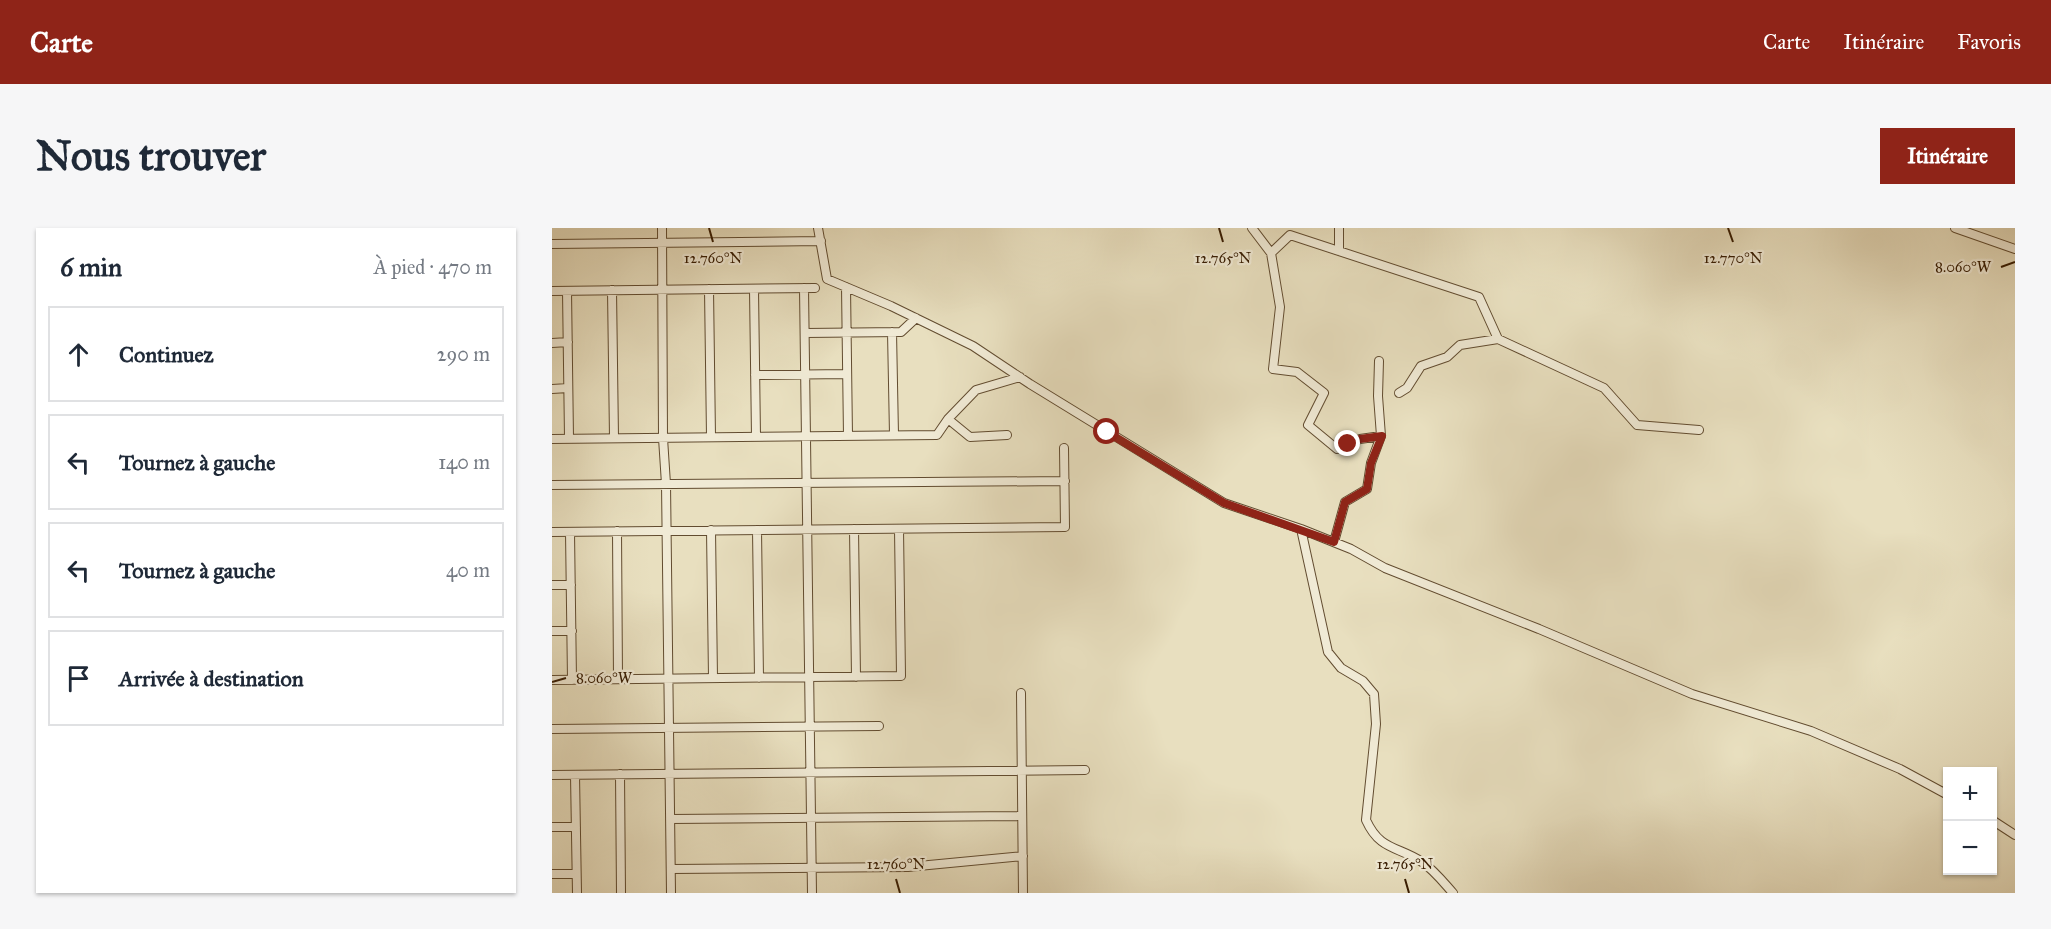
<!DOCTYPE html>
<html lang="fr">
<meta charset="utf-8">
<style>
:root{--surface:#fff;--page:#f6f6f7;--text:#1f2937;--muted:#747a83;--line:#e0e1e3;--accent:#8f2418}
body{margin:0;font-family:"IM FELL Great Primer",serif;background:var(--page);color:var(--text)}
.controls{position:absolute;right:18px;bottom:18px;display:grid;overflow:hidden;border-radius:0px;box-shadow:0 2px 4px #0004}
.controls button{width:54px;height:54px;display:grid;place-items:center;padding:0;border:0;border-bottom:2px solid var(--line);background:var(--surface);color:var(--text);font:30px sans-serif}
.stop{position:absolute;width:18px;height:18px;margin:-14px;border:4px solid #8f2418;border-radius:50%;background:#fff}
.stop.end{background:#8f2418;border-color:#fff;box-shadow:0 2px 6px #0008}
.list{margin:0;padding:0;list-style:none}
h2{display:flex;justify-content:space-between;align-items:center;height:78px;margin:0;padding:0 24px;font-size:26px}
h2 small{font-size:20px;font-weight:400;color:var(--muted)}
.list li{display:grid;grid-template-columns:39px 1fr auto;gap:18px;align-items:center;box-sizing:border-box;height:96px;margin:0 12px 12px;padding:0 12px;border:2px solid var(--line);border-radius:0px}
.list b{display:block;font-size:22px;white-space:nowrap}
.list em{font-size:20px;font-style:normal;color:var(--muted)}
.icon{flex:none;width:33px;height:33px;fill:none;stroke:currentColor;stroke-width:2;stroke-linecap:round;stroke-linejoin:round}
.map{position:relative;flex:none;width:1463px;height:665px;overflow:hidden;border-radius:0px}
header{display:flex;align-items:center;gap:36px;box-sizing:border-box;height:84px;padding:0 30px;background:var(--accent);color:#fff}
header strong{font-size:28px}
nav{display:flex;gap:33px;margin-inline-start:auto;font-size:21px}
.intro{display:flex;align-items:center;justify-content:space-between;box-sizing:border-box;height:144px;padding:0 36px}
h1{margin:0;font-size:42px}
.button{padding:15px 27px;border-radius:0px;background:var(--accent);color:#fff;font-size:21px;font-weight:700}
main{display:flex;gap:36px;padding:0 36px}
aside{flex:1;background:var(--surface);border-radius:0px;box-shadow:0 2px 4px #0004}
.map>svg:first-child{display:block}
</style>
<header>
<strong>Carte</strong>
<nav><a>Carte</a><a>Itinéraire</a><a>Favoris</a></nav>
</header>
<div class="intro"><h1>Nous trouver</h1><a class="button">Itinéraire</a></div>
<main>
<aside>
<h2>6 min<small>À pied · 470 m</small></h2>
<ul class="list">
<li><svg class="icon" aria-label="ahead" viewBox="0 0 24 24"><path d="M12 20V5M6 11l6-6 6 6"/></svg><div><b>Continuez</b></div><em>290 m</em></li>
<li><svg class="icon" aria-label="left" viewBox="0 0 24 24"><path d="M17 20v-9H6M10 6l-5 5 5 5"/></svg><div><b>Tournez à gauche</b></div><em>140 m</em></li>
<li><svg class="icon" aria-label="left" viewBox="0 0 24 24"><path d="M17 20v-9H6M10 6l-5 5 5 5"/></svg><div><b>Tournez à gauche</b></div><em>40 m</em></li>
<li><svg class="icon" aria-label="arrive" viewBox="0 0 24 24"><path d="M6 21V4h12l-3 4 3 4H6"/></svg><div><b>Arrivée à destination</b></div></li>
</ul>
</aside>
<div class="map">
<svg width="1463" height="665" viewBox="0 0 1463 665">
<rect width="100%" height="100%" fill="#e8dfbf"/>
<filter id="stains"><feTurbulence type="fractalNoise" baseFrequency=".00333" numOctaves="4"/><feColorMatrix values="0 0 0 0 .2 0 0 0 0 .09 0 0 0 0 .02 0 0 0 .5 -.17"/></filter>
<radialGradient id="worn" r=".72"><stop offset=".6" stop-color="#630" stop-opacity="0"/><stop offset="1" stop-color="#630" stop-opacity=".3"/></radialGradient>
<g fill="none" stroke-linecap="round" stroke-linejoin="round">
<g stroke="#624c30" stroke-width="10">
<path id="minor" d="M110 0 111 210 114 256 119 665
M266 0 275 51 339 78 421 118 478 156 672 275 749 301 799 321 833 340 987 401 1140 466 1259 503 1348 541 1396 567
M700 0 719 25 738 7 927 69 946 111 1052 160 1085 197 1147 202
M787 0V23
M1403 0 1463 21
M0 16 269 13
M719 25 728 79 721 141 745 144 772 165 756 197 785 221 808 211 829 208
M294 59 296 208
M252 60 260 665
M157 61 159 209
M202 61 204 209
M60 62 62 210
M0 63 263 60
M15 63 17 210
M340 104 342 207
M253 105 349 104 364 90
M0 115 16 114
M203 147 295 146
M0 161 16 160
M847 165 855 160 869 138 895 129 908 117 946 111
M396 191 418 209 455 207
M0 211 385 207 396 191 424 162 468 149
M0 257 513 253
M302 301 304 449
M749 301 776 424 789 440 811 453 822 466 824 496 814 592C828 623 846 618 870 634 882 642 892 655 901 665
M159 302 161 450
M205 302 207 450
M65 303 66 451
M0 304 513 299 512 220
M18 304 20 452
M782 314 793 274 815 261 819 235 829 208 826 168 827 133
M0 357H19
M0 403H20
M0 452 349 448 347 301
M469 465 471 665
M0 501 327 498
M68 546 69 665
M0 547 533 542
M23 547 25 665
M118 591 470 588
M1440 592 1463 607
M0 599H24
M119 641 356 639 471 628
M0 646H24"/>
</g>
<use href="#minor" stroke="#f0ead5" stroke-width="8"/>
</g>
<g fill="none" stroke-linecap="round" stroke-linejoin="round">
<path stroke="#8f2418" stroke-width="8" d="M555 204 672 275 782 314 793 274 815 261 819 235 830 208 808 211 796 216"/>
</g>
<path fill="none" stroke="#361b01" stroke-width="2" d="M157 0 161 14M667 0 671 14M1176 0 1181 14M1449 39 1463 34M0 454 14 450M344 651 348 665M853 651 857 665"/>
<g font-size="15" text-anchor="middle" fill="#361b01" stroke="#f0ead5" stroke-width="4.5" stroke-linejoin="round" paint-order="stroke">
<text x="161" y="35">12.760°N</text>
<text x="671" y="35">12.765°N</text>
<text x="1181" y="35">12.770°N</text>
<text x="1411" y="44">8.060°W</text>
<text x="52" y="455">8.060°W</text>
<text x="344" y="641">12.760°N</text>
<text x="853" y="641">12.765°N</text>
</g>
<rect width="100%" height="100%" filter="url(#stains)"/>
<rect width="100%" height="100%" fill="url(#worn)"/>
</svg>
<div class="controls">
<button>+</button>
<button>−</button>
</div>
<div class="stop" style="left:555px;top:204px"></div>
<div class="stop end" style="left:796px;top:216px"></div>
</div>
</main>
